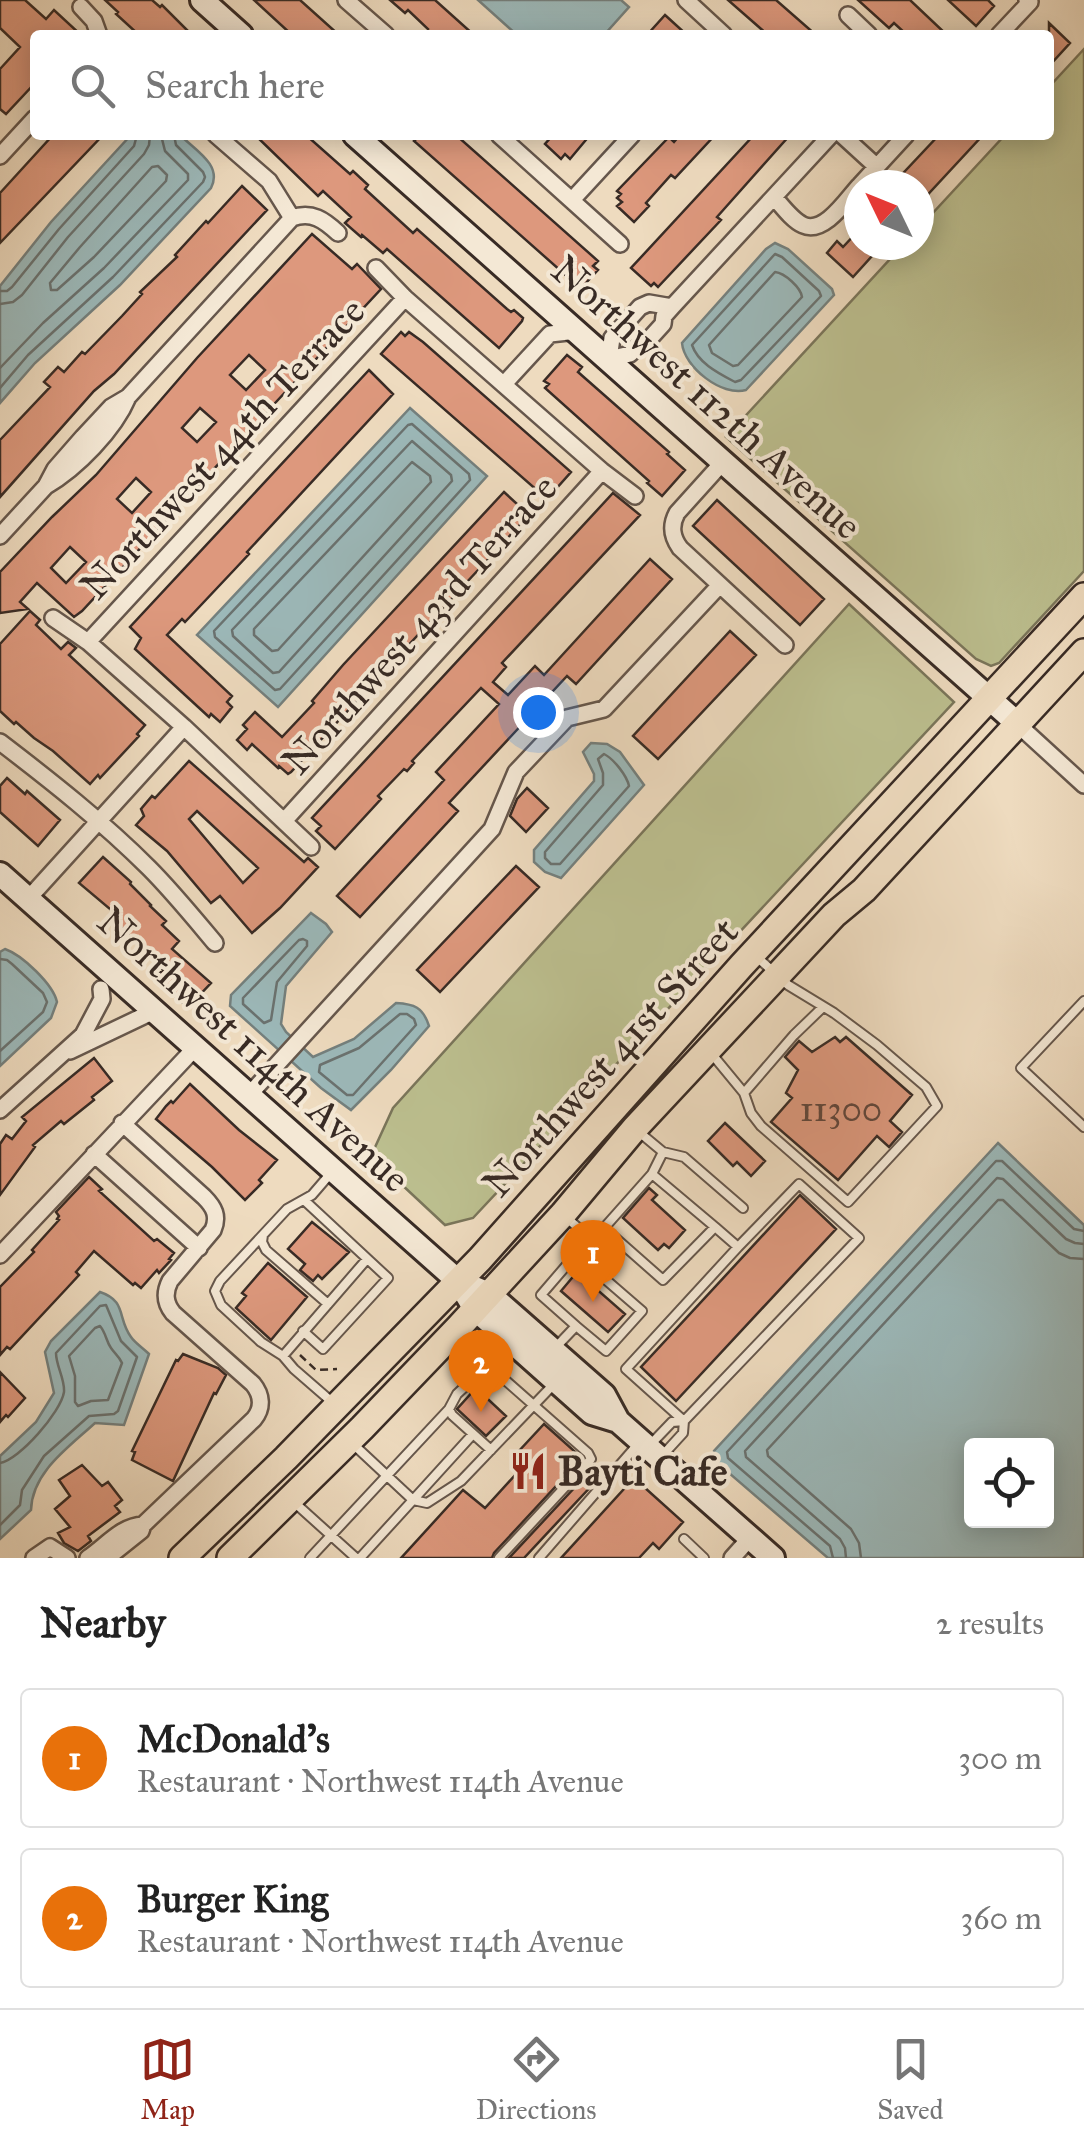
<!DOCTYPE html>
<meta charset="utf-8">
<style>
:root{--surface:#fff;--page:#f2f2f2;--text:#222;--muted:#767676;--line:#e0e0e0;--accent:#8f2418}
body{margin:0;font-family:"IM FELL Great Primer",serif;background:var(--page);color:var(--text)}
.controls{position:absolute;right:30px;bottom:30px;display:grid;overflow:hidden;border-radius:10px;box-shadow:0 5px 25px #0003}
.controls button{width:90px;height:90px;display:grid;place-items:center;padding:0;border:0;border-bottom:2px solid var(--line);background:var(--surface);color:var(--text);font:50px sans-serif}
.compass{position:absolute;left:844px;top:170px;width:90px;height:90px;border-radius:50%;background:var(--surface);box-shadow:0 5px 25px #0003;rotate:313deg}
.you{position:absolute;left:538px;top:712px;width:35px;height:35px;margin:-25px;border:8px solid #fff;border-radius:50%;background:#1a73e8;box-shadow:0 0 0 15px #1a73e833}
.badge{display:grid;place-items:center;width:65px;height:65px;border-radius:50%;background:var(--accent);color:#fff;font-size:32px;font-weight:700}
.pin{position:absolute;translate:-50% -82px;filter:drop-shadow(0 2px 5px #0008)}
.pin::after{content:'';position:absolute;top:52px;width:35px;height:30px;background:inherit;clip-path:polygon(0 0,100% 0,50% 100%)}
.list{margin:0;padding:0;list-style:none}
h2{display:flex;justify-content:space-between;align-items:center;height:130px;margin:0;padding:0 40px;font-size:42px}
h2 small{font-size:32px;font-weight:400;color:var(--muted)}
.list li{display:grid;grid-template-columns:65px 1fr auto;gap:30px;align-items:center;box-sizing:border-box;height:140px;margin:0 20px 20px;padding:0 20px;border:2px solid var(--line);border-radius:10px}
.list b{display:block;font-size:38px;white-space:nowrap}
.list p{margin:0;font-size:32px;white-space:nowrap;color:var(--muted)}
.list em{font-size:32px;font-style:normal;color:var(--muted)}
.icon{flex:none;width:55px;height:55px;fill:none;stroke:currentColor;stroke-width:2;stroke-linecap:round;stroke-linejoin:round}
.map{position:relative;flex:none;width:1084px;height:1558px;overflow:hidden}
.search{position:absolute;background:var(--surface);box-shadow:0 5px 25px #0003;left:30px;right:30px;top:30px;height:110px;display:flex;align-items:center;gap:25px;box-sizing:border-box;padding:0 35px;border-radius:10px;color:var(--muted);font-size:38px}
.sheet{height:450px;background:var(--surface)}
nav{display:flex;justify-content:space-around;align-items:center;box-sizing:border-box;height:140px;border-top:2px solid var(--line);background:var(--surface);font-size:28px;color:var(--muted)}
nav a{display:grid;justify-items:center;gap:5px}
nav .on{color:var(--accent)}
.map>svg:first-child{display:block}
</style>
<div class="map">
<svg width="1084" height="1558" viewBox="0 0 1084 1558">
<rect width="100%" height="100%" fill="#eedbbf"/>
<filter id="stains"><feTurbulence type="fractalNoise" baseFrequency=".002" numOctaves="4"/><feColorMatrix values="0 0 0 0 .2 0 0 0 0 .09 0 0 0 0 .02 0 0 0 .5 -.17"/></filter>
<radialGradient id="worn" r=".72"><stop offset=".6" stop-color="#630" stop-opacity="0"/><stop offset="1" stop-color="#630" stop-opacity=".3"/></radialGradient>
<path fill="#bcbf8f" stroke="#7a755a" stroke-width="2.5" d="M1084 49V571L999 663 991 666 976 659 726 437 903 245H919V228L1005 135H1049V87Z
M849 604 954 702 473 1218 445 1225 371 1156 393 1108Z"/>
<path fill="#9cb9ba" stroke="#74807e" stroke-width="2.5" fill-rule="evenodd" d="M478 0H621L629 7 604 35H517Z
M131 135H180C195 150 223 165 211 188L120 285 35 363 0 403V286L51 222Z
M775 243 788 249 832 289 834 295 746 390C722 397 684 367 682 343L766 249Z
M410 408 487 476 278 707 197 635Z
M591 743 607 744 620 752 644 785 561 878 545 872 534 862V850L594 781V774L583 752Z
M311 913 326 924 332 932 286 986 281 1024 286 1032 313 1057 354 1039 396 1003C414 1004 423 1007 429 1026L391 1070 351 1110 321 1088 230 1006 231 995Z
M5 949C22 955 53 984 57 1002L51 1018 0 1066V952Z
M998 1143 1084 1225V1558H828L715 1461 714 1451ZM972 1446H1046V1520H972Z
M100 1292C127 1301 117 1318 131 1337 135 1343 143 1348 149 1354L124 1425 95 1423C69 1447 32 1472 31 1510L0 1539V1456L36 1422 54 1393 45 1352 51 1341Z"/>
<g fill="none" stroke-linecap="round" stroke-linejoin="round">
<path stroke="#6a7270" stroke-width="2.5" d="M158 166 167 175 166 181 94 257 57 290H51L50 283 80 247 152 167Z
M775 254 782 257 819 291 821 296 741 380 735 382C718 373 698 363 692 345Z
M775 272C785 273 801 288 802 297L738 365 733 366 712 353 709 345Z
M0 291H7L12 287 59 229 134 146 137 135
M0 304 13 302 22 295 68 237 144 154 149 145 150 135
M0 368 43 323 104 268 188 180V174L165 151 161 135
M0 388 28 355 113 277 203 182 205 177 203 172 176 145 174 135
M412 424 469 474 470 480 280 689 275 690 215 637 214 631 408 425Z
M412 441 451 475 452 481 279 672 273 673 233 636 232 630Z
M412 462 430 476 431 482 278 650 272 651 254 635V629Z
M604 754C614 759 627 776 629 786L560 864H551L545 858V852L603 785V773L598 759Z
M303 939 307 941V946L277 982 271 1020 264 1023 243 1004V998L299 940Z
M0 959 7 960 12 964 43 993 47 1002 43 1012 0 1051
M400 1014H407L414 1019 416 1025 353 1095H347L319 1072 320 1065 359 1048Z
M100 1326C106 1333 106 1341 111 1348 115 1354 119 1356 122 1363L108 1400 91 1401 78 1406 75 1402V1376L69 1356 95 1328Z
M0 1463C19 1460 61 1412 64 1392 65 1379 56 1366 56 1353L100 1306 106 1305 121 1341 137 1357 118 1411 114 1414 89 1416 44 1456 22 1490 20 1505 0 1525
M833 1558 830 1546 728 1458 727 1452 996 1161H1002L1074 1229 1084 1231
M846 1558 845 1548 840 1539 746 1457 745 1451 997 1178 1003 1179 1066 1239 1075 1243 1084 1244
M861 1558 859 1543 851 1529 768 1456 767 1450 998 1200H1003L1059 1253 1070 1258 1084 1259"/>
</g>
<path fill="#dd987d" stroke="#382b25" stroke-width="2.5" fill-rule="evenodd" d="M0 0H25L46 19 54 10 81 35H35V83L6 114 0 109V69L20 47 0 28Z
M105 0H152L160 7 162 5 192 35H139L116 14 118 12Z
M254 0H300L339 35H292Z
M390 0H435L474 35H423L428 29 408 10 405 13Z
M728 0H776L816 35H768Z
M858 0H910L947 35H907L894 23 889 28Z
M948 0H988L994 6 976 26Z
M665 15 687 35H647Z
M1049 23 1070 43 1049 66Z
M53 135H103L0 243V193Z
M255 135H306L350 174 353 171 368 185 365 189 413 233 417 229 507 309 511 312 514 310 523 318 522 321 499 348 387 249 383 253 362 235 361 237 345 223 351 217 323 191 318 196Z
M420 135H456L598 261 593 266 598 270 584 285 578 280 575 283 570 279 414 141Z
M553 135H590L570 159 565 154 561 159 545 144Z
M680 135H715L675 178 671 175 646 203 649 206 634 222 617 206 622 202 617 198 621 194 617 191 669 137 674 142Z
M754 135H790L717 217 721 220 658 287 654 283 651 286 631 268Z
M939 135H983L919 204V185H892Z
M242 186 267 210 114 374 94 391 0 497V440L50 387 44 382 58 367 64 372 82 352 85 354 122 316 142 294 140 292 177 257 175 255 206 221 208 223Z
M859 230V245H882L853 277 827 253 837 241 843 247Z
M312 234 352 269 357 264 381 289 82 611 74 617 37 583 20 602 28 609 0 613V572L52 517 96 475 197 358ZM249 355 265 370 246 390 230 375ZM200 408 216 422 197 442 182 428ZM136 478 151 492 132 513 117 499ZM70 547 86 562 66 583 51 568Z
M401 332 405 336 409 332 423 342 571 472 547 499 381 354Z
M567 355 582 367 578 372 669 452 667 454 685 470 662 496 647 483 649 481 545 388 549 384 544 381Z
M369 370 393 394 247 552 249 554 235 569 185 622 182 619 167 635 232 696 227 702 232 707 220 722 211 714 209 717 135 649 141 638 130 627Z
M504 492 529 515 291 772 288 774 279 766 278 768 252 744 247 750 237 740 247 729 243 725 255 712 282 737 314 703 312 701 343 665Z
M613 493 640 515 502 663 506 667 493 682 508 695 535 666 544 675 650 559 672 579 576 684 567 676 449 803 458 811 360 917 337 896 444 780 436 772 499 704 481 688 412 761 414 763 407 771 404 769 378 796 381 799 335 849 316 831 321 826 312 818Z
M717 500 824 599 800 625 693 526Z
M30 611 40 620 36 625 61 649 68 642 76 648 69 655 145 725 137 734 139 736 100 778 98 775 90 784 53 751 34 738 16 722 14 724 0 711V644Z
M730 631 756 655 658 759 633 736Z
M189 761 304 862 308 858 318 867 280 908 252 933 220 896 211 903 167 851 136 825 144 816 141 809 152 796 155 798ZM197 811 258 868 243 883 189 819Z
M7 778 25 794 27 791 60 820 38 846 0 812V786Z
M527 788 548 808 526 832 510 816 517 799Z
M103 857 131 882 130 884 151 905 150 906 166 921 162 925 179 941 172 949 211 983 191 1004 189 1001 185 1005 155 978 163 970 112 918 116 914 79 883Z
M516 866 539 887 440 992 417 970Z
M835 1037 840 1042 846 1037 912 1095 890 1121 902 1132 889 1147 877 1136 838 1180 771 1122 792 1098 786 1093 798 1070 785 1057 799 1041 812 1052Z
M94 1058 112 1081 92 1097 94 1100 64 1124 61 1121 33 1145 35 1147 0 1195V1144L6 1135 12 1139 26 1121 22 1117Z
M190 1084 239 1130 277 1160 259 1180 262 1183 245 1200 212 1167 156 1119 166 1106 171 1101 173 1103Z
M725 1123 765 1161 751 1176 737 1162 733 1166 708 1141Z
M89 1177 102 1189 99 1191 154 1241 157 1239 174 1253 169 1259 171 1260 159 1273 157 1270 141 1288 135 1283 133 1285 94 1251 76 1272 79 1275 68 1287 10 1349 7 1347 0 1355V1287L34 1252 32 1250 59 1220 57 1219 59 1216 56 1212Z
M649 1188 657 1195 652 1200 685 1230 669 1248 664 1244 658 1250 623 1218Z
M800 1195 836 1229 676 1401 641 1367Z
M312 1222 349 1252 322 1279 318 1275 313 1281 300 1270 305 1264 288 1249Z
M268 1263 307 1297 271 1340 236 1308 246 1296 242 1293Z
M577 1272 625 1314 608 1332 561 1291Z
M183 1354 218 1368 226 1375 216 1394 214 1393 173 1481 132 1460 135 1452 132 1451 176 1360 178 1361Z
M0 1372 25 1398 8 1417 6 1415 0 1422Z
M476 1388 506 1416 486 1436 457 1409Z
M544 1424 582 1458 494 1553 492 1558H401L463 1490 485 1508 527 1462 518 1452Z
M82 1465 102 1486 108 1482 122 1500 115 1506 120 1512 88 1536 91 1541 78 1551 64 1543 58 1533 70 1527 55 1509 70 1496 59 1480Z
M591 1470 599 1477 596 1481 524 1558H509Z
M634 1478 683 1522 659 1549 653 1543 639 1558H561Z"/>
<g fill="none" stroke-linecap="round" stroke-linejoin="round">
<g stroke="#66574c" stroke-width="12">
<path id="lane" d="M1084 1001 1021 1068 1084 1127
M711 1053 744 1093 751 1113 761 1126 848 1202 937 1106 926 1087 877 1045 834 1013 788 985 758 958
M744 1093 794 1035 823 1007
M639 1132 663 1152 652 1174
M663 1152 684 1157 743 1208
M331 1173 312 1195 287 1209 220 1281 215 1291 221 1305 261 1342 283 1356 294 1369 332 1402
M604 1228 652 1174 715 1227
M263 1235 262 1242 266 1250 328 1304
M590 1238 604 1228 663 1280 715 1227 738 1247
M576 1326 606 1351 642 1311 576 1254
M303 1331 323 1349 388 1278 304 1200
M556 1347 576 1326 541 1295 590 1238 568 1219
M283 1356 367 1259
M353 1444 413 1500 473 1434
M649 1446 672 1422 684 1421 859 1238 799 1184 738 1247 626 1369 684 1421
M491 1450 452 1415 449 1409 457 1394 488 1365 588 1453 591 1459 499 1558
M661 1457 683 1433 684 1421
M295 1503 356 1558
M684 1539 704 1558
M310 1558 449 1409
M360 1558 413 1500 427 1503 461 1481 553 1385
M539 1558 638 1444"/>
</g>
<g stroke="#66574c" stroke-width="20">
<path id="street" d="M346 0 386 35
M686 0 724 35
M81 7 94 21 99 35
M848 15 869 35
M999 35 1030 2 1027 0
M216 135 269 181 292 218C312 211 324 220 338 233
M499 135 620 244
M842 135 877 167
M0 156 35 118
M860 185 906 135
M774 197C782 206 792 220 803 225 824 235 847 199 859 186
M572 200 632 135
M376 268 405 298 602 471 635 496
M672 307 649 303 640 307 612 338 609 359 630 354 637 347 643 346 663 324 664 316 672 307 831 135
M504 384 550 334 577 331
M723 462 677 513C670 526 672 537 680 548L785 645
M46 486C77 468 114 430 128 397
M0 536 46 486 55 469 83 437 111 407 128 397 292 218
M53 618 88 642 184 727 311 847
M88 642 405 298
M1013 720 1084 785
M0 742C51 781 103 822 149 868 172 891 194 918 215 943
M285 820 602 471
M28 899 184 727
M70 1051 154 1011
M249 1095 492 829 516 772 567 718 604 709 719 586
M0 1110 83 1035 102 999 101 989
M94 1154 199 1248
M0 1255 195 1048
M34 1558 50 1547 67 1558
M88 1558C106 1546 121 1526 143 1525
M107 1558 141 1531 143 1525 254 1419C263 1408 262 1395 253 1384L173 1313C165 1303 164 1293 170 1281L213 1230C219 1216 214 1207 204 1197L122 1123
M732 1558 750 1538"/>
</g>
<g stroke="#382b25" stroke-width="28">
<path id="secondary" d="M202 0 241 35
M355 135 1009 716
M0 874 458 1281 475 1309 592 1413 618 1421
M475 1288 489 1294 604 1395 618 1421 773 1558"/>
</g>
<g stroke="#382b25" stroke-width="30">
<path id="primary" d="M182 1558 286 1458 480 1259 742 965 1084 596
M230 1558 362 1428 458 1328 563 1214 635 1128 834 915 864 890 1084 652"/>
</g>
<path stroke="#382b25" stroke-width="2.5" stroke-dasharray="8 5" stroke-linecap="butt" d="M300 1355 316 1370 337 1369"/>
<use href="#lane" stroke="#f4e8d5" stroke-width="8"/>
<use href="#street" stroke="#f4e8d5" stroke-width="15"/>
<use href="#secondary" stroke="#f4e8d5" stroke-width="22"/>
<use href="#primary" stroke="#eedbbf" stroke-width="25"/>
</g>
<defs>
<g id="restaurant-bare" transform="scale(3)"><path d="M-5-6h1v4h1v-4h1v4h1v-4h1v5L-1.5 .5V6h-2V.5L-5-1ZM5-6V6H3V1.5H1.5Q1.5-4 5-6Z" fill="#8f2418" stroke="#f4e8d5" stroke-width="2.5" paint-order="stroke"/></g>
</defs>
<g fill-rule="evenodd">
<use href="#restaurant-bare" x="528" y="1471"/>
</g>
<g text-anchor="middle" stroke-width="8" stroke-linejoin="round" paint-order="stroke">
<g font-size="35" fill="#61463b">
<text x="841" y="1121">11300</text>
</g>
<g font-size="40" fill="#382b25" stroke="#f4e8d5">
<text transform="translate(707 397) rotate(42)" y="14">Northwest 112th Avenue</text>
<text transform="translate(222 448) rotate(-47)" y="14">Northwest 44th Terrace</text>
<text transform="translate(419 624) rotate(-48)" y="14">Northwest 43rd Terrace</text>
<text transform="translate(254 1049) rotate(42)" y="14">Northwest 114th Avenue</text>
<text transform="translate(610 1057) rotate(-48)" y="14">Northwest 41st Street</text>
</g>
<g font-size="40" font-weight="bold" fill="#382b25" stroke="#f4e8d5" text-anchor="start">
<text x="558" y="1485">Bayti Cafe</text>
</g>
</g>
<rect width="100%" height="100%" filter="url(#stains)"/>
<rect width="100%" height="100%" fill="url(#worn)"/>
</svg>
<div class="controls">
<button><svg class="icon" aria-label="locate" viewBox="0 0 24 24"><circle cx="12" cy="12" r="6"/><path d="M12 2v4M12 18v4M2 12h4M18 12h4"/></svg></button>
</div>
<svg class="compass" viewBox="-18 -18 36 36"><path d="M0-13l5 13h-10z" fill="#e53935"/><path d="M0 13l5-13h-10z" fill="#767676"/></svg>
<div class="you"></div>
<div class="pin badge" style="left:593px;top:1302px;background:#e8710a">1</div>
<div class="pin badge" style="left:481px;top:1412px;background:#e8710a">2</div>
<div class="search"><svg class="icon" aria-label="search" viewBox="0 0 24 24"><circle cx="10" cy="10" r="6"/><path d="M15 15l6 6"/></svg>Search here</div>
</div>
<section class="sheet">
<h2>Nearby<small>2 results</small></h2>
<ul class="list">
<li><span class="badge" style="background:#e8710a">1</span><div><b>McDonald's</b><p>Restaurant · Northwest 114th Avenue</p></div><em>300 m</em></li>
<li><span class="badge" style="background:#e8710a">2</span><div><b>Burger King</b><p>Restaurant · Northwest 114th Avenue</p></div><em>360 m</em></li>
</ul>
</section>
<nav>
<a class="on"><svg class="icon" aria-label="map" viewBox="0 0 24 24"><path d="M3 6l6-2 6 2 6-2v14l-6 2-6-2-6 2zM9 4v14M15 6v14"/></svg>Map</a>
<a><svg class="icon" aria-label="directions" viewBox="0 0 24 24"><path d="M12 3l9 9-9 9-9-9zM9 14v-3h6M13 9l2 2-2 2"/></svg>Directions</a>
<a><svg class="icon" aria-label="saved" viewBox="0 0 24 24"><path d="M7 4h10v16l-5-4-5 4z"/></svg>Saved</a>
</nav>
